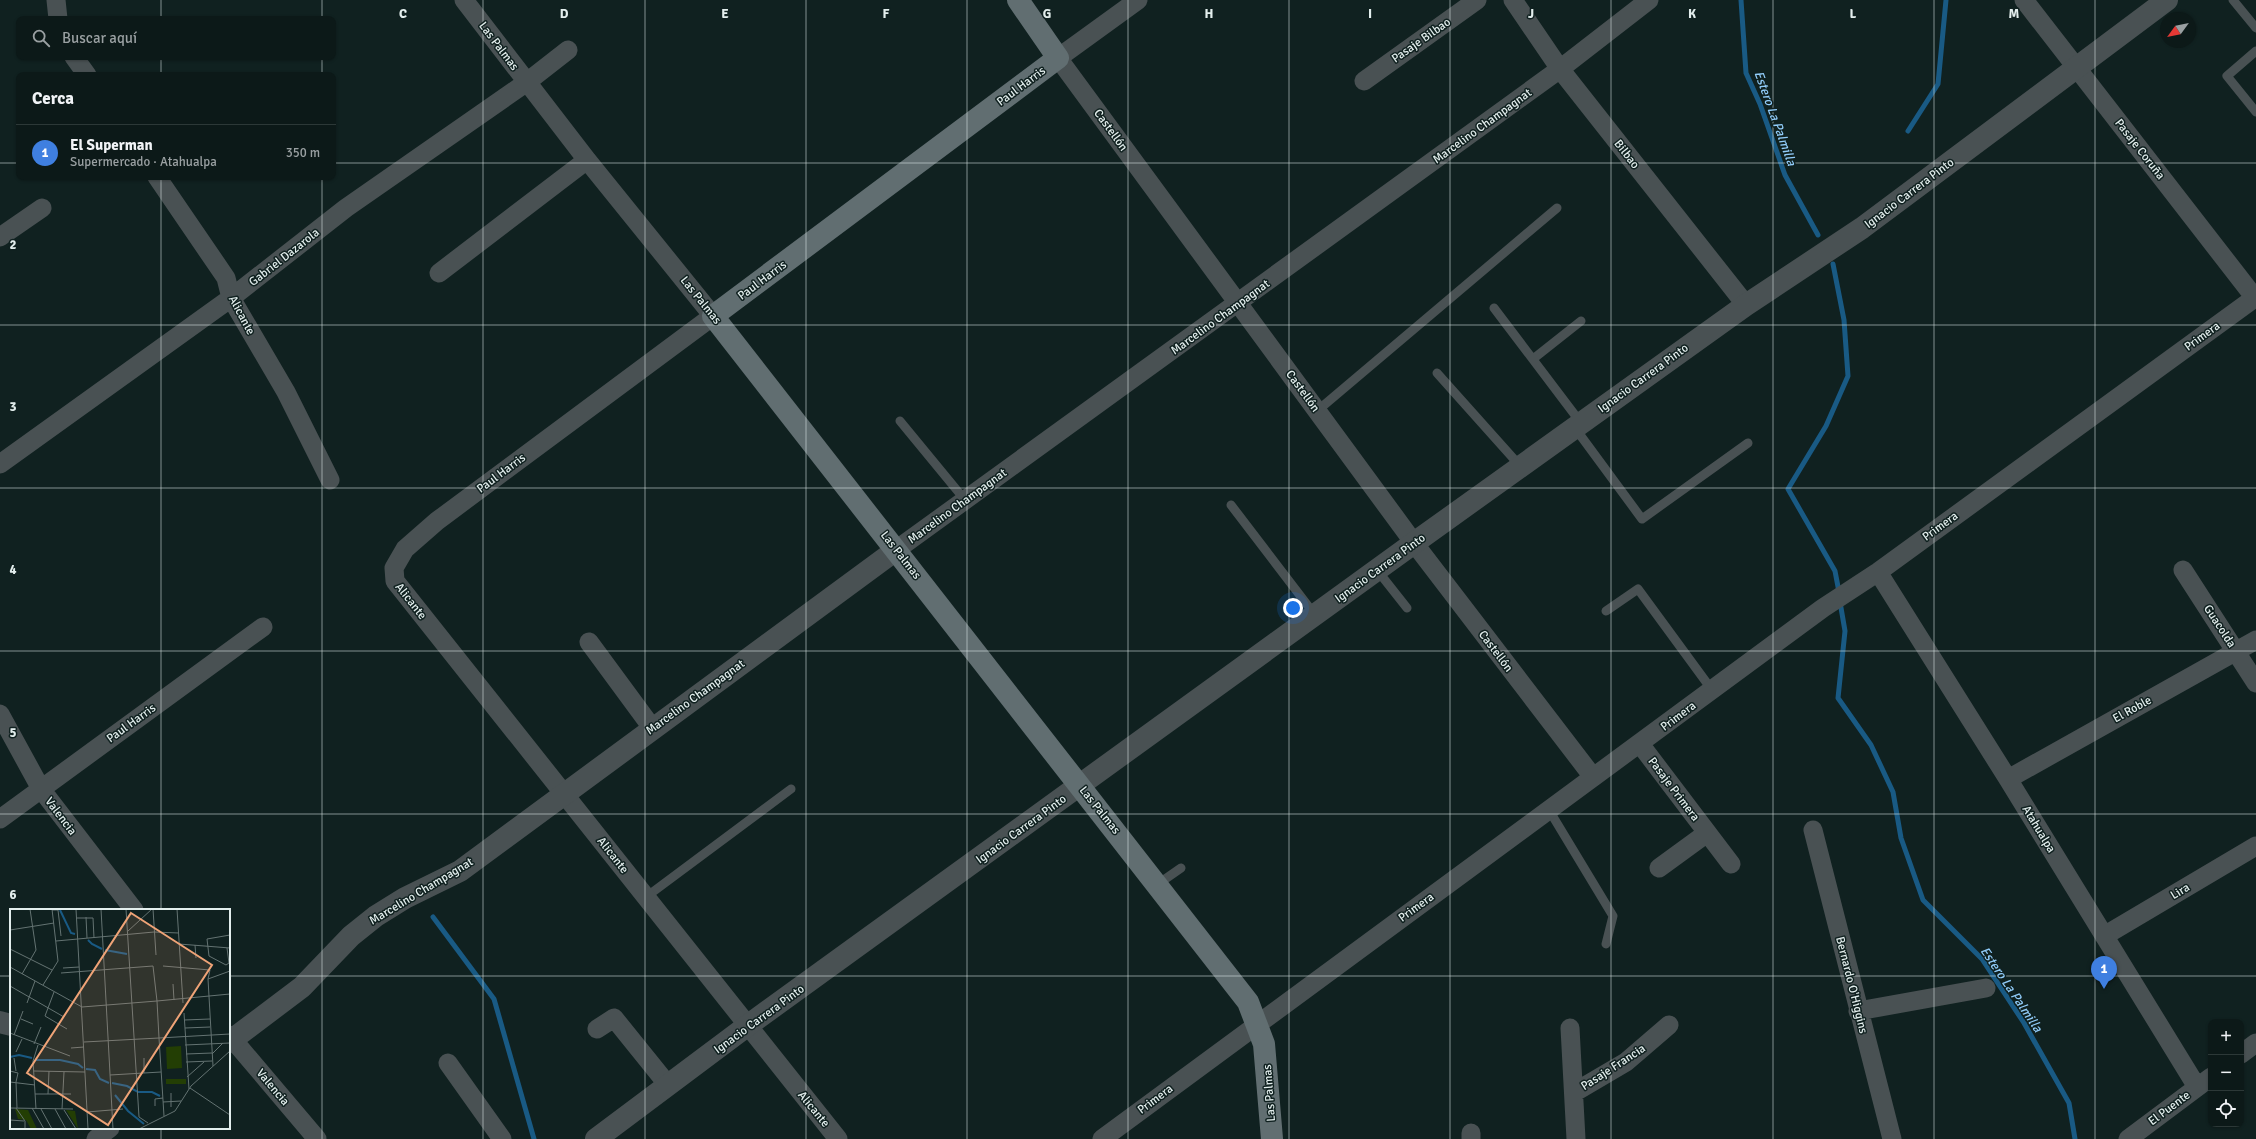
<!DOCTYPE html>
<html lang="es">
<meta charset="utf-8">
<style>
:root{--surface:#0c1918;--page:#1a2625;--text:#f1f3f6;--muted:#9aa0a2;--line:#2c3837;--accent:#efa377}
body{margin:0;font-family:Signika,sans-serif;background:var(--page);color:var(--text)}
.controls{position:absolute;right:12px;bottom:12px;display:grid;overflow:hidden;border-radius:8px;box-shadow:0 1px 3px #0004}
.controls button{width:36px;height:36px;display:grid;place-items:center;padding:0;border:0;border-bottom:1px solid var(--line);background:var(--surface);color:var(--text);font:20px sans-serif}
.compass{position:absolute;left:2160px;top:12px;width:36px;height:36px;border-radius:50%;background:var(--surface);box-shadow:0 1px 3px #0004;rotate:237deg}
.you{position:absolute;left:1293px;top:608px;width:14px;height:14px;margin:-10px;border:3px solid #fff;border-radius:50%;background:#1a73e8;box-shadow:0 0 0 6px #1a73e833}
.badge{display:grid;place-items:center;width:26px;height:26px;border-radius:50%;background:var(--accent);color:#fff;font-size:13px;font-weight:700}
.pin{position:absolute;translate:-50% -33px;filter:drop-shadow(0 1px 2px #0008)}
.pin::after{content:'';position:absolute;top:21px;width:14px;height:12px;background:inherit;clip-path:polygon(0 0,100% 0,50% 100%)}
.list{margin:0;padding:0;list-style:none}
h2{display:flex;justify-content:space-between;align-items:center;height:52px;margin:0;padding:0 16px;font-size:17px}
h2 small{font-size:13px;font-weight:400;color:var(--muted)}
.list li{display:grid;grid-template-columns:26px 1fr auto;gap:12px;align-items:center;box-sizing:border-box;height:56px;padding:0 16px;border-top:1px solid var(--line)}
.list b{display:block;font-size:15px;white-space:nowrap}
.list p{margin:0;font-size:13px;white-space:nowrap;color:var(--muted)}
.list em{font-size:13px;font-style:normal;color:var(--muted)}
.icon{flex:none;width:22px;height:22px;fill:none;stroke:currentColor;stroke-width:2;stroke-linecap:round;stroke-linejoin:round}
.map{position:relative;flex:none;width:2256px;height:1139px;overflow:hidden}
.search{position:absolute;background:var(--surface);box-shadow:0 1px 3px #0004;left:16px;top:16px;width:320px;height:44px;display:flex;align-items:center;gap:10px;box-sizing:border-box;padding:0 14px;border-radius:8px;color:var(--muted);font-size:15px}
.panel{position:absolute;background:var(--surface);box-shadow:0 1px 3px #0004;left:16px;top:72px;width:320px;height:108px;border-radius:8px}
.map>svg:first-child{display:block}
</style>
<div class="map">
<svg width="2256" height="1139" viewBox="0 0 2256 1139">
<rect width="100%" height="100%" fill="#102120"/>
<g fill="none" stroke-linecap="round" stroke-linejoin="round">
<path stroke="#195a84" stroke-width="5" d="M1741 0 1746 73 1760 104 1785 175 1818 235
M1908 131 1938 84 1946 0
M1833 264 1844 320 1848 376 1826 426 1788 489 1835 571 1839 592
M1840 602 1845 631 1838 698 1871 745 1893 792 1901 838 1923 900 1982 959 2024 1023 2069 1103 2075 1139
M433 917 494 999 534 1139"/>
<path stroke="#495153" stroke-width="9" d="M2233 0 2256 28
M2256 51 2227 76 2256 112
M1494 308 1581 423
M1533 359 1581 321
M1437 373 1521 467
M1317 411 1557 208
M900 421 965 500
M1575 428 1642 519 1748 443
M1231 505 1315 615
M1377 570 1407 608
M1606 611 1638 589 1712 690
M1549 810 1613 916 1606 944
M1158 884 1181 868
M646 897 791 789"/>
<path stroke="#495153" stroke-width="19" d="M56 0 58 19
M464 0 587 160 713 316 437 521 405 549 394 568 395 581 838 1139
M1138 0 1058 58 1414 543 1593 777
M1513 0 1560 69 1746 305
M2024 0 2255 298
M74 57 87 75
M1364 81 1477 0
M157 177 226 278 231 298 286 392 330 480
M0 237 42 208
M439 273 587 160
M0 464 231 298 346 208 527 82 568 50
M896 550 1560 69 1649 0
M2183 570 2256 683
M1878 572 2008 779 2197 1087
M589 642 653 729
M0 714 41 789 134 910
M1640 744 1731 864
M2008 779 2256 640
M0 819 263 627
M1813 830 1892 1139
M1659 868 1707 833
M2104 936 2256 846
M1858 1011 1986 988
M1570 1028 1576 1139
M597 1029 614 1018 668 1085
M229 1035 317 1139
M2241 1054 2256 1043
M448 1063 502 1139
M1575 1092 1626 1062 1669 1025
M1471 1133V1139
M96 1139 110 1128
M1102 1139 1823 608 1878 572 2256 297
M2128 1139 2211 1077"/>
<path stroke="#495153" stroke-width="22" d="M0 1022 11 1025
M229 1042 302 987 351 936 376 916 405 898 460 871 896 550
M596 1139 747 1026 1414 543 1746 305 1862 228 2167 0"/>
<path stroke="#616e71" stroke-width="22" d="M1018 0 1058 58 713 316 1248 1002 1264 1044 1272 1139"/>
</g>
<path fill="none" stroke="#e3eeed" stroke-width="1" stroke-opacity="0.55" d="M161 0V19M322 0V19M483 0V1139M645 0V1139M806 0V1139M967 0V1139M1128 0V1139M1289 0V1139M1450 0V1139M1611 0V1139M1773 0V1139M1934 0V1139M2095 0V1139M161 57V75M322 57V75M0 163H19M333 163H2256M161 177V910M322 177V1139M0 325H2256M0 488H2256M0 651H2256M0 814H2256M0 976H11M229 976H2256M161 1128V1139"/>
<g text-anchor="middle" stroke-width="3" stroke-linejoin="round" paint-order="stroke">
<g font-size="12" fill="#e3eeed" stroke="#102120">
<text transform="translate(1421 40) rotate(-35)" y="4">Pasaje Bilbao</text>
<text transform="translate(499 46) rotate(53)" y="4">Las Palmas</text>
<text transform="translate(1021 86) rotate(-37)" y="4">Paul Harris</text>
<text transform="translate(1482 126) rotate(-36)" y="4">Marcelino Champagnat</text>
<text transform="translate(1111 130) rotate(54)" y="4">Castellón</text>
<text transform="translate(2140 149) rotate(52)" y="4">Pasaje Coruña</text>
<text transform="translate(1627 154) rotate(52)" y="4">Bilbao</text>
<text transform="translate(1909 193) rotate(-37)" y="4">Ignacio Carrera Pinto</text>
<text transform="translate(284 257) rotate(-38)" y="4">Gabriel Dazarola</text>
<text transform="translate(762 280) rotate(-37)" y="4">Paul Harris</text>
<text transform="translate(701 300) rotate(51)" y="4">Las Palmas</text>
<text transform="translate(242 315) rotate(62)" y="4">Alicante</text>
<text transform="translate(1220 317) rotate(-36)" y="4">Marcelino Champagnat</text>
<text transform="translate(2202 336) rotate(-36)" y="4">Primera</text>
<text transform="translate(1643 378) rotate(-36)" y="4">Ignacio Carrera Pinto</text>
<text transform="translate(1303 391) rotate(54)" y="4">Castellón</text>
<text transform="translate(501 473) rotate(-37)" y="4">Paul Harris</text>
<text transform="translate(957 506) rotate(-36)" y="4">Marcelino Champagnat</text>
<text transform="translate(1940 526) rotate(-36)" y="4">Primera</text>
<text transform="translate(901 555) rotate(52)" y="4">Las Palmas</text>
<text transform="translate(1380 568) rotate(-36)" y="4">Ignacio Carrera Pinto</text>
<text transform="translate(411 601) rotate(52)" y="4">Alicante</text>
<text transform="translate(2220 626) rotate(57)" y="4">Guacolda</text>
<text transform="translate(1496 651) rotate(53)" y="4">Castellón</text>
<text transform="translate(695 697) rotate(-36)" y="4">Marcelino Champagnat</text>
<text transform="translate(2132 709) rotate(-29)" y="4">El Roble</text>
<text transform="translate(1678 716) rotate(-37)" y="4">Primera</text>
<text transform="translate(131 723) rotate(-36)" y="4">Paul Harris</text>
<text transform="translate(1674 789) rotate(53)" y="4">Pasaje Primera</text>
<text transform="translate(1100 810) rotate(51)" y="4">Las Palmas</text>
<text transform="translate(61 816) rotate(53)" y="4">Valencia</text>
<text transform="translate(1021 829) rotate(-36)" y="4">Ignacio Carrera Pinto</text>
<text transform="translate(2039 829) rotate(59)" y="4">Atahualpa</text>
<text transform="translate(613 855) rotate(52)" y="4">Alicante</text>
<text transform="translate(421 891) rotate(-31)" y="4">Marcelino Champagnat</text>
<text transform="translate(2180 891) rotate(-31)" y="4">Lira</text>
<text transform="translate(1416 907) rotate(-36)" y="4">Primera</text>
<text transform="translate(1852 985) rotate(76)" y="4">Bernardo O'Higgins</text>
<text transform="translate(759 1019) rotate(-36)" y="4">Ignacio Carrera Pinto</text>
<text transform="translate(1613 1067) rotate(-33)" y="4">Pasaje Francia</text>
<text transform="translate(273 1087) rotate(50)" y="4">Valencia</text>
<text transform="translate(1269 1093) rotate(-94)" y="4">Las Palmas</text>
<text transform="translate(1155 1099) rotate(-37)" y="4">Primera</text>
<text transform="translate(2169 1108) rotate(-37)" y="4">El Puente</text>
<text transform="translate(814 1109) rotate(51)" y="4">Alicante</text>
</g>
<g font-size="13" font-style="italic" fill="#91ccf9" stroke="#102120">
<text transform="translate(1776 118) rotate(70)" y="5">Estero La Palmilla</text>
<text transform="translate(2012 989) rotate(56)" y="5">Estero La Palmilla</text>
</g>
</g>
<g transform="translate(10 909)">
<rect width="220" height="220" fill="#102120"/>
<path d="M56 201 65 202 68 220Z" fill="#233e04"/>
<path d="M5 200 18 201 27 220H21L16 211 8 210Z" fill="#233e04"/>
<path d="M171 137 172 159 157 160 156 138ZM156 170H176V175H156Z" fill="#233e04"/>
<path fill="none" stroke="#195a84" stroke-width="2" d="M50 1 61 24 65 25M78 31 82 35 92 40M95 41 117 45M0 148 9 146 22 149M25 151H50L68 155 73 159M76 160 85 161 90 170 99 174M102 174 117 177 128 183H142L150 187M105 186 118 202 134 215"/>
<path fill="none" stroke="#647372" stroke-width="1" d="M66 0 78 220M91 0 103 220M116 0 129 208 138 214M143 0 146 46M167 0 173 94M42 1H48L51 27M76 8 77 29M67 9H83L84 29M0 21 44 14M118 22 142 0M46 32 144 23 169 24M169 35 220 39M185 36 186 49M217 39 219 54 216 56 199 47 197 30 220 26M0 40 42 61M153 57 200 61 198 70 203 157M0 58 72 98 147 92 149 129 220 125M53 59 69 58M51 64 143 57 147 92 220 85M12 65 26 41 20 0M198 70 220 62M163 75 164 91M33 76 48 52 42 0M0 77 54 108M44 83 35 107 57 120M17 94 25 72M174 104 179 180M11 110 23 115M174 111 200 110M175 119 200 118M0 124 60 147M4 126 13 102M74 133 149 129 154 207M24 135 31 118M175 136 220 134M61 139 74 138M6 143 12 130M176 145 202 144M202 145 213 134M4 149 6 162M134 149V164M176 153 202 152M0 162 8 164 6 173 7 199M24 162 75 163M100 166 151 163M177 168 194 153M0 173 25 176M180 179 220 206M161 184V198M25 185H61M38 185 39 162M153 193 171 192M145 197V190L153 189M0 199 63 200M6 199 15 212V220M22 199 34 220M26 200 23 152 28 136M31 200 42 220M45 200 56 220M52 200 54 163M54 201 66 220M77 203 113 200M0 211 14 212M129 220 165 202 181 177 220 142"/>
<path fill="#efa377" fill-opacity="0.15" stroke="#efa377" stroke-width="2" d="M121 4 202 56 98 216 17 164Z"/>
<rect width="220" height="220" fill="none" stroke="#e3eeed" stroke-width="2"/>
</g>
<g font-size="13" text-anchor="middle" font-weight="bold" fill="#e3eeed" stroke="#102120" stroke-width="3" stroke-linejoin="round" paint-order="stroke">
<text x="403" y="18">C</text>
<text x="564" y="18">D</text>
<text x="725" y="18">E</text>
<text x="886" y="18">F</text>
<text x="1047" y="18">G</text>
<text x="1209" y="18">H</text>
<text x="1370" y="18">I</text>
<text x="1531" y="18">J</text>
<text x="1692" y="18">K</text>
<text x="1853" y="18">L</text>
<text x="2014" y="18">M</text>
<text x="13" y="249">2</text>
<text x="13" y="411">3</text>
<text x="13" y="574">4</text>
<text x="13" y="737">5</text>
<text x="13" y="899">6</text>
</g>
</svg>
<div class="controls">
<button>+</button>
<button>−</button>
<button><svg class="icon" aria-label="locate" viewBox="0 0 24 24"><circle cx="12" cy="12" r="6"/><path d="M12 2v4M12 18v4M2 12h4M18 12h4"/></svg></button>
</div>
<svg class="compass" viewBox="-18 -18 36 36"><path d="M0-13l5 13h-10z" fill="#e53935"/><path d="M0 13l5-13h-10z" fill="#9aa0a2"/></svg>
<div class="you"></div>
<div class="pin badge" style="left:2104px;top:989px;background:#3f7fe0">1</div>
<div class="search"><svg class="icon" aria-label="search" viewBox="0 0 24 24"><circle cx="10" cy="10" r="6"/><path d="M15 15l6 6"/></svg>Buscar aquí</div>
<section class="panel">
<h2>Cerca<small></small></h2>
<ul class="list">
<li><span class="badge" style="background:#3f7fe0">1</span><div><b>El Superman</b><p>Supermercado · Atahualpa</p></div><em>350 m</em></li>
</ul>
</section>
</div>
